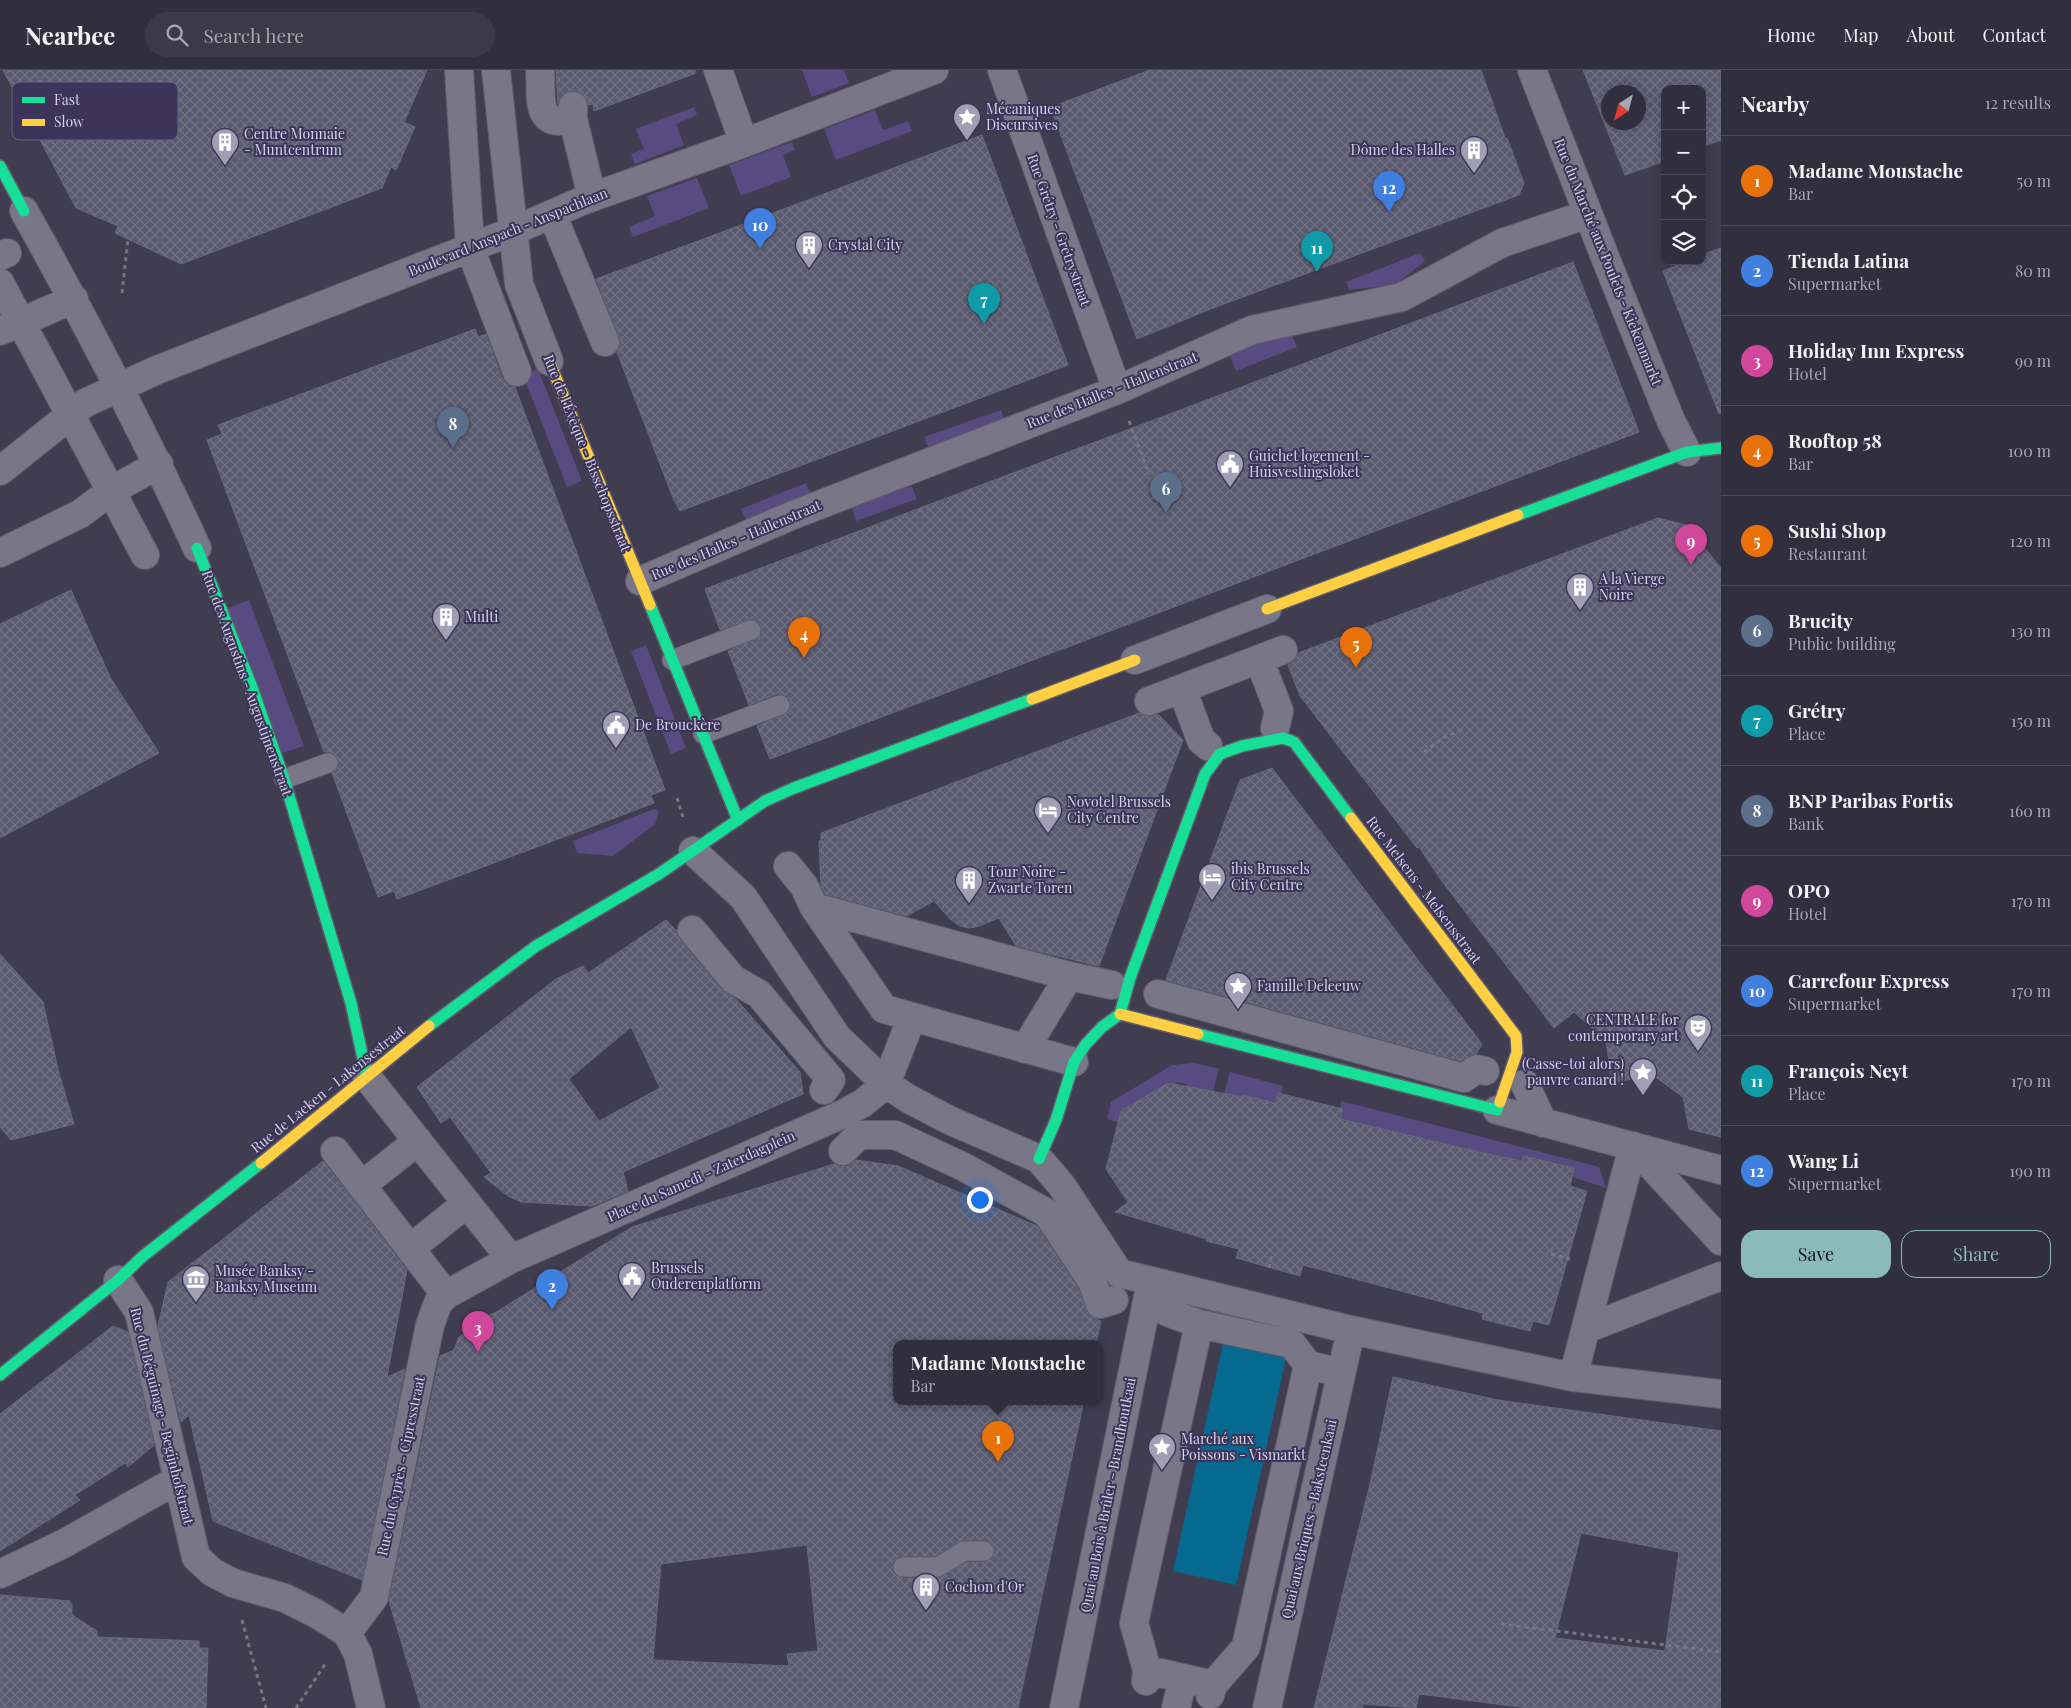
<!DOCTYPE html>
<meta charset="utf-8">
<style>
:root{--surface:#312e3d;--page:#3d3a48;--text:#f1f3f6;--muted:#a8a8b0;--line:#4c4a57;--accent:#8bbbb9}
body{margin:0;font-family:"Playfair Display",serif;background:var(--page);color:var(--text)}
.controls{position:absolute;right:15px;top:15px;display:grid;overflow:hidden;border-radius:10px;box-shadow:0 2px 12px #0003}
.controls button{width:45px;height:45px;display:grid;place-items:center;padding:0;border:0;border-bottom:1px solid var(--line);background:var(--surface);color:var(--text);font:25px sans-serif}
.compass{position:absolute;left:1601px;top:15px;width:45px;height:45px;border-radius:50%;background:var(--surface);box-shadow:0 2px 12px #0003;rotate:216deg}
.you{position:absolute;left:979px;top:1129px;width:18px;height:18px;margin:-12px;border:4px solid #fff;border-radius:50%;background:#1a73e8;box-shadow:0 0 0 8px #1a73e833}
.badge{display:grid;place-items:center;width:32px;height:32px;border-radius:50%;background:var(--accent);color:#fff;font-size:16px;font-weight:700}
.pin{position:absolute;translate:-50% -41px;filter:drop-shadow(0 1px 2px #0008)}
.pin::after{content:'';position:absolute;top:26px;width:18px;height:15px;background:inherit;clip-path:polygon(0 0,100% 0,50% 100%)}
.popup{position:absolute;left:893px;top:1270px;width:210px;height:65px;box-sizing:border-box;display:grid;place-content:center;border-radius:10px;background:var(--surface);filter:drop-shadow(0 1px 4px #0005);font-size:16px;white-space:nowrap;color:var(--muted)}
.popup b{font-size:19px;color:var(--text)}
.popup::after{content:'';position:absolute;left:50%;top:100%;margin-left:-10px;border:10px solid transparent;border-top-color:var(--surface)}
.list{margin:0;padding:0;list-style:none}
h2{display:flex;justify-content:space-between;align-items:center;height:65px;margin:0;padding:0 20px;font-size:21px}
h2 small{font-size:16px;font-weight:400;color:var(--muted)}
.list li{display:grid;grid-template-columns:32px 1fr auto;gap:15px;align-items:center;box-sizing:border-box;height:90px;padding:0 20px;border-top:1px solid var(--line)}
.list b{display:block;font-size:19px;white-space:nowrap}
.list p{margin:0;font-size:16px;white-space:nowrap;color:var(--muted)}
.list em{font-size:16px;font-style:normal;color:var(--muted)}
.actions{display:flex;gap:10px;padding:15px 20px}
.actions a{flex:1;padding:11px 0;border:1px solid var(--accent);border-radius:15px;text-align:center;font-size:18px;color:var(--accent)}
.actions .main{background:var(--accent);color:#111}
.icon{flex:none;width:28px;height:28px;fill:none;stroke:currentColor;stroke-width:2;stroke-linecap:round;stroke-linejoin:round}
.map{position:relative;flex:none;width:1721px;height:1638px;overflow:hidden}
header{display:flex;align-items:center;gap:30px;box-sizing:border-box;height:70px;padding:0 25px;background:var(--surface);border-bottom:1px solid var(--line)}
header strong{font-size:24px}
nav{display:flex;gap:28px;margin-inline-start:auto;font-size:18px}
.search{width:350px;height:45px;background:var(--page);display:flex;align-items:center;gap:12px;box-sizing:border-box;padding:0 18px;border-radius:28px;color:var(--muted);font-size:19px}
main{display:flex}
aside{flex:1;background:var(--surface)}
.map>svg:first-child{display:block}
</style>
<header>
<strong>Nearbee</strong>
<div class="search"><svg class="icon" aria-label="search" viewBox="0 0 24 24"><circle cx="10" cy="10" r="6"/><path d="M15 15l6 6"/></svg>Search here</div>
<nav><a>Home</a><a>Map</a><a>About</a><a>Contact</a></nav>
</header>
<main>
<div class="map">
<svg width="1721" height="1638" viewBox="0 0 1721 1638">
<defs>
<pattern id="building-cross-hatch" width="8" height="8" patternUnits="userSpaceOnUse" patternTransform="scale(1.25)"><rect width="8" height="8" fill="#5a5b70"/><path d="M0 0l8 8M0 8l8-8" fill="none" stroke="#717284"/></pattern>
</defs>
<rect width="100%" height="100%" fill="#413d51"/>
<path fill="#574b81" d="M802 0H844L849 13 812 27Z
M694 37 697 45 676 54 684 75 635 94 631 84 644 79 636 59Z
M875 40 883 60 908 51 912 61 836 90 824 59Z
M792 72 795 80 783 85 791 107 741 126 729 95Z
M697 108 709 138 633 167 629 157 655 146 647 126Z
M1420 183 1425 191 1395 215 1349 220 1346 212Z
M1292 266 1297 277 1236 301 1230 286 1255 271Z
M538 299 582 411 567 417 523 305Z
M1001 340 1004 349 929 379 924 367Z
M806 413 811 425 747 452 741 439Z
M912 417 917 429 856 451 851 435 874 420Z
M249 530 304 676 282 683 228 538Z
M646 575 686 678 671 684 631 581Z
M654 739 659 742 655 754 613 786 577 783 573 771Z
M1194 993 1219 999 1212 1025 1186 1019 1187 1014 1176 1012 1175 1017 1126 1044 1121 1042 1118 1052 1107 1049 1111 1032 1172 995Z
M1230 1002 1283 1016 1281 1024 1278 1023 1275 1033 1271 1032 1270 1034 1251 1030V1027L1244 1025 1243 1027H1223Z
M1341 1031 1599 1097 1606 1118 1572 1107 1574 1098 1560 1094 1559 1098 1537 1092 1538 1089 1524 1086 1521 1096 1503 1087 1492 1085 1491 1089 1471 1080 1430 1070 1428 1075 1344 1050 1340 1049 1343 1039 1340 1038Z"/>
<path fill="#066a90" d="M1223 1274 1286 1288 1236 1515 1173 1501Z"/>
<path fill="url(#building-cross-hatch)" stroke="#696879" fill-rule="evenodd" d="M3 0H427L404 52 415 57 396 100 391 97 382 118 181 194 115 163 118 156 76 138Z
M556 0H695L696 3 594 41 593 34 588 35 586 28 581 23 573 20 565 23 560 28 558 34Z
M1150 0H1481L1505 68H1507L1524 113 1519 125 1216 237 1137 269 1054 47 1059 34Z
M1583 0H1721V70L1702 77V19H1665V91L1625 105ZM1608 22H1638V52H1608Z
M982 65 1068 295 680 441 673 428 617 282 620 275 619 266 596 209Z
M1721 178V343L1719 344 1663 201 1687 191H1702V185Z
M1573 192 1639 362 770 689 757 656 788 642 791 637 790 631 787 626 777 624 749 635 728 581 759 567 762 561 761 556 758 551 752 549 720 560 705 519Z
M475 259 478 267 486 264 502 308 507 314 515 317 665 720 651 725 654 733 612 749 397 829 394 821 378 827 332 703 339 695 338 689 330 682H324L207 370 222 364 218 355Z
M1658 448 1686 455 1721 498V1067L1689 1059 1683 1027 1654 1006 1612 1012 1606 971 1574 942 1554 958 1441 810 1419 777 1417 778 1300 626 1288 595 1295 590 1298 583Z
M71 520 110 607 159 683 0 768V554Z
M1139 643 1147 646 1158 644 1183 670 1099 896 1016 876 999 848 976 857 968 858 960 856 951 850 934 831 907 846 825 824 821 816 819 771H821V763Z
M1272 698 1482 974 1476 984 1461 991 1166 910 1240 710Z
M666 850 677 861 680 870 721 919 736 929 800 1002 803 1024 623 1102 628 1121 592 1136 521 1132 508 1126 484 1107 491 1103 450 1047 441 1053 417 1017 556 909 583 896 588 903ZM631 957 660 1018 599 1051 569 1009Z
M0 884 43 932 59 1003 74 1054 11 1070 0 1057Z
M1168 1013 1243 1027V1025L1275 1033 1278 1023 1343 1039 1340 1049 1492 1085 1522 1091 1524 1086 1574 1098 1570 1116 1587 1121 1549 1255 1533 1251 1530 1261 1482 1249 1483 1243 1303 1195 1300 1206 1236 1188 1239 1179 1206 1171 1207 1169 1115 1142 1128 1132 1106 1099 1121 1041Z
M856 1090 898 1096 1037 1156 1078 1218 1089 1245 1101 1251 1096 1273H897V1331H1084L1018 1638H421L389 1531 440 1286 454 1280 459 1267 474 1256V1251L495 1243 632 1157 834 1094 839 1096H848ZM964 1470 990 1472 995 1481 993 1487 984 1492H967L939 1508H903L897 1506 893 1502V1492L898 1487 935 1486ZM807 1475 818 1581 787 1584 789 1596 653 1590 661 1494Z
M323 1091 407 1200 387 1307 405 1299 362 1510 213 1451 189 1345 181 1352 158 1256 168 1212Z
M113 1256 128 1262 154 1375 128 1397 125 1393 75 1425 80 1430 0 1481V1344Z
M1393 1307 1498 1330 1721 1361V1638H1527L1419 1624 1416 1638 1363 1634 1362 1638H1314L1370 1414ZM1581 1463 1679 1482 1665 1581 1555 1568Z
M0 1525 70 1531V1534H72V1545L97 1561V1567L199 1571V1578H208L206 1638H0Z"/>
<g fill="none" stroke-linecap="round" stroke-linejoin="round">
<g stroke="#5e5b6c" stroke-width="21">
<path id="lane" d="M672 590 751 560
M703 664 780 635
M284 709 328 693
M903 1497H938L964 1481H984"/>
</g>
<g stroke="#5e5b6c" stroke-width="30">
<path id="street" d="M459 0 470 178 517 302
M496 0 519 214 549 291
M540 0C542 28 534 59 573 49
M718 0 744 73
M1002 0 1117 320
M1532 0 1605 187 1671 351 1687 382
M573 36V49L592 127
M24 141C86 251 144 363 197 478
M552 144 605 272
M0 186 7 183
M0 213 145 485
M0 261 74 229
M0 401 85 333 157 300 513 161 584 130 744 73 934 0
M0 483 80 444 111 421 159 394
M640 511 793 445 1117 320 1252 260 1402 227 1502 173 1588 144
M1259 589 1279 641 1275 658
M1135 590 1267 539
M1182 619 1201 670 1208 676
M1149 631 1283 580
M693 781 743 827 837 967 886 1014 909 1029 949 1050 1039 1089 1062 1116 1119 1203 1351 1260 1573 1307 1721 1324
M788 796 804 816 814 837 884 939 1074 992
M814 837 1069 906
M692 860 733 909 759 924 831 1010 824 1020
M1158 924 1464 1008 1477 999 1485 1001
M1025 979 1069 906 1112 915
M367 1007 511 1189
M1525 1014 1543 1053
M1497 1040 1721 1100
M1633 1076 1721 1171
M335 1081 446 1225
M843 1081 859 1065H895L964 1097 1047 1143 1092 1211 1100 1234 1114 1230
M362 1115 418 1071
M411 1178 467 1133
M118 1210 139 1242 196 1487 212 1502 233 1513 285 1528 317 1544 347 1563 358 1584 371 1638
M1199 1254 1292 1274 1308 1295 1325 1299
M1586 1259 1721 1206
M1573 1307 1633 1076
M0 1504 63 1474 177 1410
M347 1563 374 1527 430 1255 438 1233 446 1225 511 1189 843 1044 863 1033 886 1014 912 947
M1147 1600 1134 1553 1199 1254 1167 1242
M1146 1611 1147 1600 1213 1615 1210 1625
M1213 1615 1246 1577 1308 1295
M1064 1638 1151 1212
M1176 1638 1183 1608
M1267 1638 1351 1260"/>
</g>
<g stroke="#5e5b6c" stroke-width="14">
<path id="fast" d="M0 96 24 141
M1518 445 1687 382 1721 378
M197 478 252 617 284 709 351 933 367 1007
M650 535 738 750
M429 956 536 876 659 804 765 731 794 718 1032 629
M1198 964 1497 1040 1500 1032
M1039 1089 1056 1050 1074 992 1086 974 1102 957 1120 944 1130 908 1205 704 1220 684 1242 676 1283 668 1294 672 1351 748
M0 1305 118 1210 142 1187 261 1093"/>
</g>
<g stroke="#5e5b6c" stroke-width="14">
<path id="slow" d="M549 291 650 535
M1267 539 1518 445
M1032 629 1135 590
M1351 748 1516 966 1517 982 1500 1032
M1120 944 1198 964
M261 1093 429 956"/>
</g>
<path stroke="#787584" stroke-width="3" stroke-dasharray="4 4" stroke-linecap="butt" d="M122 223 128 169
M1129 351 1149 404
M1424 682 1444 667 1464 659
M677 728 683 747
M1551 1184 1570 1189
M1269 1198 1272 1185
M242 1550 266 1638
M1501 1554 1721 1582
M296 1638 326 1593"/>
<use href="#lane" stroke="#797687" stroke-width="19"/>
<use href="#street" stroke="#797687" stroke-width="28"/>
<use href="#fast" stroke="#16e098" stroke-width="11"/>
<use href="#slow" stroke="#ffcf43" stroke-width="11"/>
</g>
<defs>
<g id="sight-pin" transform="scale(1.4375)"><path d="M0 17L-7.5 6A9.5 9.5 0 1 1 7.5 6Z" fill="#a29eb4" stroke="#3c3559"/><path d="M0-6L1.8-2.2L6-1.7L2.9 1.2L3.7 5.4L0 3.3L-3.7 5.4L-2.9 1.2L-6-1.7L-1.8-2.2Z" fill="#fff"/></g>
<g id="building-pin" transform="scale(1.4375)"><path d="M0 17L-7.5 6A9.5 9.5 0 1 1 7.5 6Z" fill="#a29eb4" stroke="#3c3559"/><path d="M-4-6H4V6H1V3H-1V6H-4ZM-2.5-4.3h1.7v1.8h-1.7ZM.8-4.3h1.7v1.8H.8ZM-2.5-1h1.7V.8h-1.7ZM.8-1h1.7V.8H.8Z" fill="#fff"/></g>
<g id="civic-pin" transform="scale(1.4375)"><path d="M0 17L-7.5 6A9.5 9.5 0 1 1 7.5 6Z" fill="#a29eb4" stroke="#3c3559"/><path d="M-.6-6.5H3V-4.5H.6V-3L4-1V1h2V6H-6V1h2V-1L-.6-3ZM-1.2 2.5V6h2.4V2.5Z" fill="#fff"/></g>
<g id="hotel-pin" transform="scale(1.4375)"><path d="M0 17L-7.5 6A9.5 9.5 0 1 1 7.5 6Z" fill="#a29eb4" stroke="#3c3559"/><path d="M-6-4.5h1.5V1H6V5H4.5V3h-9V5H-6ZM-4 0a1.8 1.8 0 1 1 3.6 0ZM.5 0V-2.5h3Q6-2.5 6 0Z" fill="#fff"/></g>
<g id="theatre-pin" transform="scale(1.4375)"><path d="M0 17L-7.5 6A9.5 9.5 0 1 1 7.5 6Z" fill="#a29eb4" stroke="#3c3559"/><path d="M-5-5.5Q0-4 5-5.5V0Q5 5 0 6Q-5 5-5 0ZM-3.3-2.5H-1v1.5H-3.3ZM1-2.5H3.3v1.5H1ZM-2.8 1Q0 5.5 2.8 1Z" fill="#fff"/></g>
<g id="museum-pin" transform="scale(1.4375)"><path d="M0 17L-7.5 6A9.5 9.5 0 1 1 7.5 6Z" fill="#a29eb4" stroke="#3c3559"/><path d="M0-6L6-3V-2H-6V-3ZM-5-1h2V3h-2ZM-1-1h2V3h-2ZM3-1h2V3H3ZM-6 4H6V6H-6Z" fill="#fff"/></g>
</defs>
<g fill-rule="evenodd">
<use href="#sight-pin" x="967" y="47"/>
<use href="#building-pin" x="225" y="72"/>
<use href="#building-pin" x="1474" y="80"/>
<use href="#building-pin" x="809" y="175"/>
<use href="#civic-pin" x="1230" y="394"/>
<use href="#building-pin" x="1580" y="517"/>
<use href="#building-pin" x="446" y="547"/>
<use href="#civic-pin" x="616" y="655"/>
<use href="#hotel-pin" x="1048" y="740"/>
<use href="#hotel-pin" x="1212" y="807"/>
<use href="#building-pin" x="969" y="810"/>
<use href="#sight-pin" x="1238" y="916"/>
<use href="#theatre-pin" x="1698" y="958"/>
<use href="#sight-pin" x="1643" y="1002"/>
<use href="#civic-pin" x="632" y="1206"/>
<use href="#museum-pin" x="196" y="1209"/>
<use href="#sight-pin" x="1162" y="1377"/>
<use href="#building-pin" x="926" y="1517"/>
</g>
<g text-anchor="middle" stroke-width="4" stroke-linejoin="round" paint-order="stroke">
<g font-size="14" fill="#d6d3e9" stroke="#3c3559" text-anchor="start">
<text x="986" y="44">Mécaniques<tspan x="986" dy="16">Discursives</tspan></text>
<text x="244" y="69">Centre Monnaie<tspan x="244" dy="16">- Muntcentrum</tspan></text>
<text x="1455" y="85" text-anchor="end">Dôme des Halles</text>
<text x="828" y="180">Crystal City</text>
<text x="1249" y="391">Guichet logement -<tspan x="1249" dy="16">Huisvestingsloket</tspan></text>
<text x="1599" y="514">A la Vierge<tspan x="1599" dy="16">Noire</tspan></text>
<text x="465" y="552">Multi</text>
<text x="635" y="660">De Brouckère</text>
<text x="1067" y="737">Novotel Brussels<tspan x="1067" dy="16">City Centre</tspan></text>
<text x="1231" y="804">ibis Brussels<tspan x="1231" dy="16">City Centre</tspan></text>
<text x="988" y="807">Tour Noire -<tspan x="988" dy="16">Zwarte Toren</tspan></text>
<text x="1257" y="921">Famille Deleeuw</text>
<text x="1679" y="955" text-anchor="end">CENTRALE for<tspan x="1679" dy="16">contemporary art</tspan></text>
<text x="1624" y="999" text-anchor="end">(Casse-toi alors)<tspan x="1624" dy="16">pauvre canard !</tspan></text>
<text x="651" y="1203">Brussels<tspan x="651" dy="16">Ouderenplatform</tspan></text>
<text x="215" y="1206">Musée Banksy -<tspan x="215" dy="16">Banksy Museum</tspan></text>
<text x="1181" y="1374">Marché aux<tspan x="1181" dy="16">Poissons - Vismarkt</tspan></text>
<text x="945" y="1522">Cochon d'Or</text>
</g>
<g font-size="14" fill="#d6d3e9" stroke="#3c3559">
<text transform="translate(1059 160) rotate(70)" y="5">Rue Grétry - Grétrystraat</text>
<text transform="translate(508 162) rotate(-22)" y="5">Boulevard Anspach - Anspachlaan</text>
<text transform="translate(1608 192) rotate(68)" y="5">Rue du Marché aux Poulets - Kiekenmarkt</text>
<text transform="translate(1112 320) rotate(-22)" y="5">Rue des Halles - Hallenstraat</text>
<text transform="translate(587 383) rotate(68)" y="5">Rue de l'Évêque - Bisschopsstraat</text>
<text transform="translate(736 470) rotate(-23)" y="5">Rue des Halles - Hallenstraat</text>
<text transform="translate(247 613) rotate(70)" y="5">Rue des Augustins - Augustijnenstraat</text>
<text transform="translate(1424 820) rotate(53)" y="5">Rue Melsens - Melsensstraat</text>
<text transform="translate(328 1019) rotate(-39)" y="5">Rue de Laeken - Lakensestraat</text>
<text transform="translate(701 1106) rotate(-24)" y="5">Place du Samedi - Zaterdagplein</text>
<text transform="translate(162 1346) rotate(76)" y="5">Rue du Béguinage - Begijnhofstraat</text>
<text transform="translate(401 1396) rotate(-78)" y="5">Rue du Cyprès - Cipresstraat</text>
<text transform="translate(1108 1425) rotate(-79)" y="5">Quai au Bois à Brûler - Brandhoutkaai</text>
<text transform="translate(1309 1449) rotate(-77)" y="5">Quai aux Briques - Baksteenkaai</text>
</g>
</g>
<rect x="12" y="12" width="166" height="58" rx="8" fill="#3c3559" stroke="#6a6484" stroke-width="1"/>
<rect x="22" y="27" width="23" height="6" fill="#16e098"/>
<rect x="22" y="49" width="23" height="7" fill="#ffcf43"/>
<g font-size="14" fill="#d6d3e9">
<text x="54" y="35">Fast</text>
<text x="54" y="57">Slow</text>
</g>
</svg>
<div class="controls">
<button>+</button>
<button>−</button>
<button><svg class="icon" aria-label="locate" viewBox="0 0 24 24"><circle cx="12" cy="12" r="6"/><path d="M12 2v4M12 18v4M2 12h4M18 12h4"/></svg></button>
<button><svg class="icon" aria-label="layers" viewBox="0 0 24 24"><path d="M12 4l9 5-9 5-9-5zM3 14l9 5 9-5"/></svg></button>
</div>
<svg class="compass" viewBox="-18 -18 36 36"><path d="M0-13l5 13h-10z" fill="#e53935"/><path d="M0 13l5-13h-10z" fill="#a8a8b0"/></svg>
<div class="you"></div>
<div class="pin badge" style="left:998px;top:1392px;background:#e8710a">1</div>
<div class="popup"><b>Madame Moustache</b>Bar</div>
<div class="pin badge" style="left:552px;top:1240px;background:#3f7fe0">2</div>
<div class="pin badge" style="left:478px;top:1282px;background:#d1479c">3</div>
<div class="pin badge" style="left:804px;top:588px;background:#e8710a">4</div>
<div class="pin badge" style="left:1356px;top:598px;background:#e8710a">5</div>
<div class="pin badge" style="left:1166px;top:443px;background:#5c6f8a">6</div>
<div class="pin badge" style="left:984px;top:254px;background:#0f9aa8">7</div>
<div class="pin badge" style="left:453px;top:378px;background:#5c6f8a">8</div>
<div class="pin badge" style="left:1691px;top:495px;background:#d1479c">9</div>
<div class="pin badge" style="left:760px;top:179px;background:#3f7fe0">10</div>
<div class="pin badge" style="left:1317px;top:202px;background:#0f9aa8">11</div>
<div class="pin badge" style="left:1389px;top:142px;background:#3f7fe0">12</div>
</div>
<aside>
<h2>Nearby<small>12 results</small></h2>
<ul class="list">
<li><span class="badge" style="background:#e8710a">1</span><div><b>Madame Moustache</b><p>Bar</p></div><em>50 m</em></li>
<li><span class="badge" style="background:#3f7fe0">2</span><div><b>Tienda Latina</b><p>Supermarket</p></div><em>80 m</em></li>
<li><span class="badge" style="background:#d1479c">3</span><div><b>Holiday Inn Express</b><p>Hotel</p></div><em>90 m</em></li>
<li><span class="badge" style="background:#e8710a">4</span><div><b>Rooftop 58</b><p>Bar</p></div><em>100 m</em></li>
<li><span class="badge" style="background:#e8710a">5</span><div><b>Sushi Shop</b><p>Restaurant</p></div><em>120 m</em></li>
<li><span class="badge" style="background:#5c6f8a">6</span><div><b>Brucity</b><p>Public building</p></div><em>130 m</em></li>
<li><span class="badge" style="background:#0f9aa8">7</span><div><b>Grétry</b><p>Place</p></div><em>150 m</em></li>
<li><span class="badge" style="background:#5c6f8a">8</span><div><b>BNP Paribas Fortis</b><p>Bank</p></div><em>160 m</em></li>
<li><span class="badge" style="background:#d1479c">9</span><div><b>OPO</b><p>Hotel</p></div><em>170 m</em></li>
<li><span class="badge" style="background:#3f7fe0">10</span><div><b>Carrefour Express</b><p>Supermarket</p></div><em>170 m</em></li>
<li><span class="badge" style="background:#0f9aa8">11</span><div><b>François Neyt</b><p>Place</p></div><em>170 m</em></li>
<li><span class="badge" style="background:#3f7fe0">12</span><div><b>Wang Li</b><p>Supermarket</p></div><em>190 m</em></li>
</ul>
<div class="actions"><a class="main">Save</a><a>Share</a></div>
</aside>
</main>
